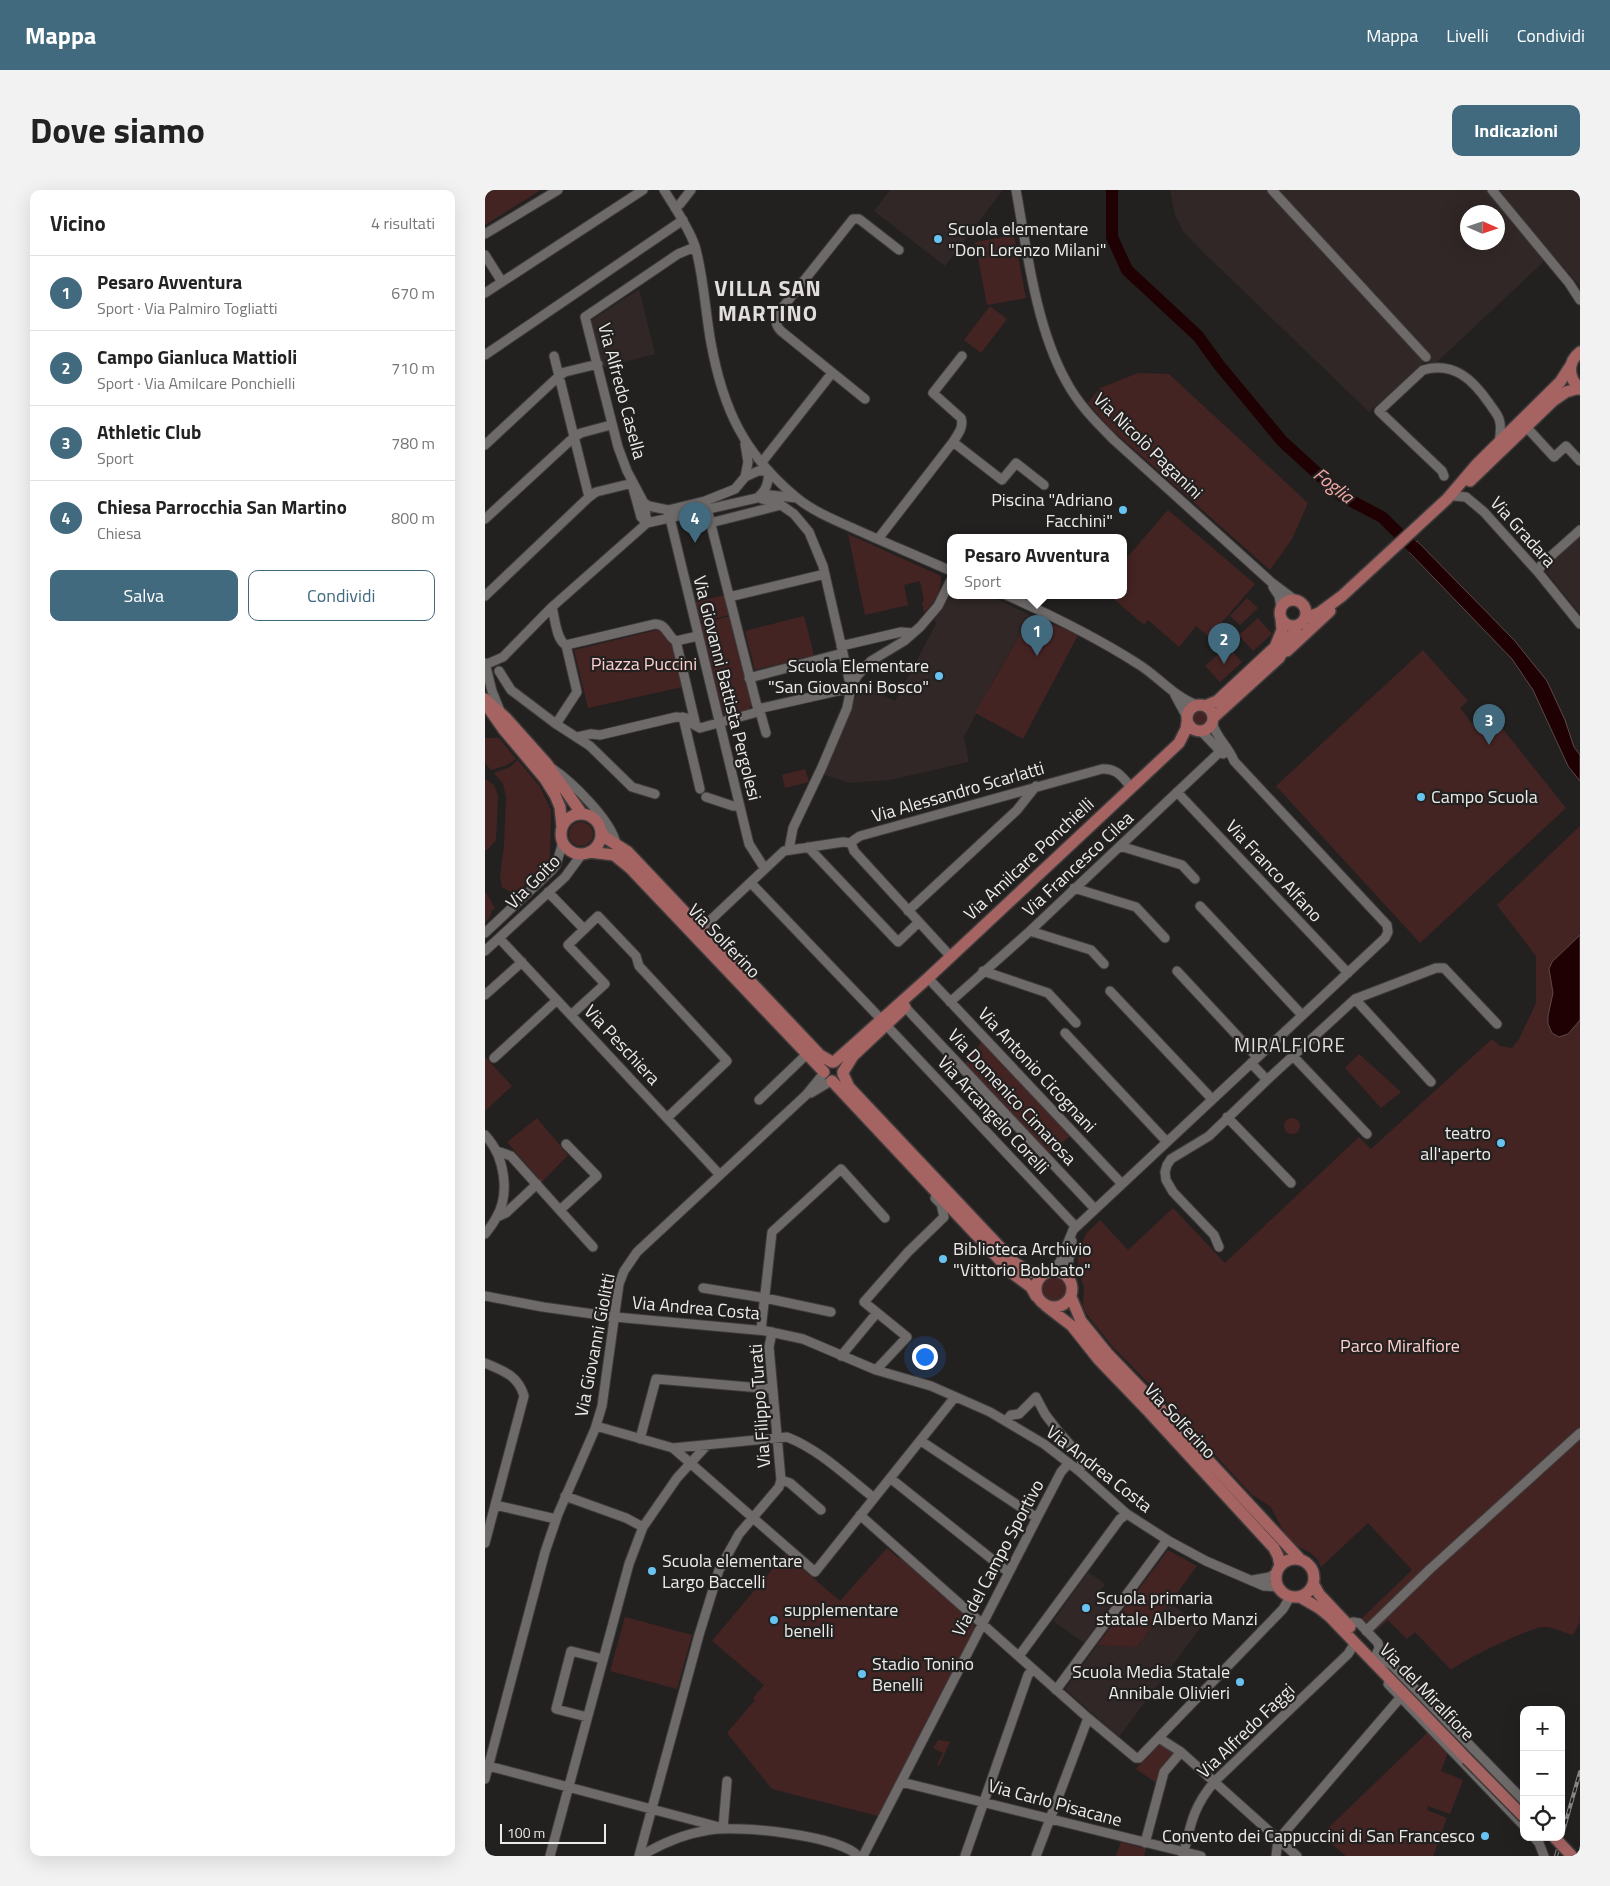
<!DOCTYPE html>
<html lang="it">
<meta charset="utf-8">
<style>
:root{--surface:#fff;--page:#f2f2f2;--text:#222;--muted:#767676;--line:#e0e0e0;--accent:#426a7f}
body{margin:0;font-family:"Titillium Web",sans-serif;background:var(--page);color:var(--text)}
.controls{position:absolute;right:15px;bottom:15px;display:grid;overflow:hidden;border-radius:10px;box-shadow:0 5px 20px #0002}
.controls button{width:45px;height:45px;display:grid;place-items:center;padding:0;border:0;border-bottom:1px solid var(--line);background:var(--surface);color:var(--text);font:25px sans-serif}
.compass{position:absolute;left:975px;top:15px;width:45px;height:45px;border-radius:50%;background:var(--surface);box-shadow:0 5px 20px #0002;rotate:93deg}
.scale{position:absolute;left:15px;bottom:12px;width:106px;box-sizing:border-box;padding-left:5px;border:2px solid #edebea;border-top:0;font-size:14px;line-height:18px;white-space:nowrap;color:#edebea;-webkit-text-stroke:4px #232020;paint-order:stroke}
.you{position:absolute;left:439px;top:1166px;width:18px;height:18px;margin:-12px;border:4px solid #fff;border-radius:50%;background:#1a73e8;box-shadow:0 0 0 8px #1a73e833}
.badge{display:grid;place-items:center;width:32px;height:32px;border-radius:50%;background:var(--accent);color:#fff;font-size:16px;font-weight:700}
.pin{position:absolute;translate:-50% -41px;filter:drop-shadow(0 1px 2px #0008)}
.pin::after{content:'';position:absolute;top:26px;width:18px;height:15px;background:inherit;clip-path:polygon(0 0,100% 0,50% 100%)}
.popup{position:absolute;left:462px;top:344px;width:180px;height:65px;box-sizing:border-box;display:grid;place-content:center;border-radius:10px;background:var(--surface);filter:drop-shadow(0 1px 4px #0005);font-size:16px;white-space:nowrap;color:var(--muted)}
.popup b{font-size:19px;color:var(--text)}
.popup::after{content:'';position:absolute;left:50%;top:100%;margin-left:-10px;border:10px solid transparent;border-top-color:var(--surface)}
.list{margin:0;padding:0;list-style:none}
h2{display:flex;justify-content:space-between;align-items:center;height:65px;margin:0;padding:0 20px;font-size:21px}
h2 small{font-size:16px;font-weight:400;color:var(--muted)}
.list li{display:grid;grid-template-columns:32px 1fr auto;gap:15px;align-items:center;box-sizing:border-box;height:75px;padding:0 20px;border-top:1px solid var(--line)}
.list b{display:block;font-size:19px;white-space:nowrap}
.list p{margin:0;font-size:16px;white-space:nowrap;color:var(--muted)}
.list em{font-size:16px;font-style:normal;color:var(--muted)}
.actions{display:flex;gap:10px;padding:15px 20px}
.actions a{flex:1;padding:11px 0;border:1px solid var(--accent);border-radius:10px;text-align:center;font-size:18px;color:var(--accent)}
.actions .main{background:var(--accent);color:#fff}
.icon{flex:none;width:28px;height:28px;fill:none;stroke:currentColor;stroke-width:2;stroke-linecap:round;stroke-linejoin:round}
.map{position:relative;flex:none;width:1095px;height:1666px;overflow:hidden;border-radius:10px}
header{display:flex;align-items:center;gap:30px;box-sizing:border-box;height:70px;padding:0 25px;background:var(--accent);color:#fff}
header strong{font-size:24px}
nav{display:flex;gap:28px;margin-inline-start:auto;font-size:18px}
.intro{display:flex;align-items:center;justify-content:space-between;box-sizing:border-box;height:120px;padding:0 30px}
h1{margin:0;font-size:35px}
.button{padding:12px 22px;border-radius:10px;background:var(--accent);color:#fff;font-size:18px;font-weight:700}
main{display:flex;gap:30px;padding:0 30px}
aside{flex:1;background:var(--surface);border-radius:10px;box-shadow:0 5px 20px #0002}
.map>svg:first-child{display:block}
</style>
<header>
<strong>Mappa</strong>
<nav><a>Mappa</a><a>Livelli</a><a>Condividi</a></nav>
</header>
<div class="intro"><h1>Dove siamo</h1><a class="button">Indicazioni</a></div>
<main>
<aside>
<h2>Vicino<small>4 risultati</small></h2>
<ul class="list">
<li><span class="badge">1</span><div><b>Pesaro Avventura</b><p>Sport · Via Palmiro Togliatti</p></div><em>670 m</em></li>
<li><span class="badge">2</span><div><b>Campo Gianluca Mattioli</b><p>Sport · Via Amilcare Ponchielli</p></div><em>710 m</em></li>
<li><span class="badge">3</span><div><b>Athletic Club</b><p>Sport</p></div><em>780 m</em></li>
<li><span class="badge">4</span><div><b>Chiesa Parrocchia San Martino</b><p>Chiesa</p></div><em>800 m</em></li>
</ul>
<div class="actions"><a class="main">Salva</a><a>Condividi</a></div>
</aside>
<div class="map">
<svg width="1095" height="1666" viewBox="0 0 1095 1666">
<rect width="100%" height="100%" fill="#232020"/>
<path fill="#302726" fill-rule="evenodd" d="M405 0H518L460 76 389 21Z
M685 0H1095V94L1094 95 1067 64 951 173 939 172 884 222 718 62 698 41 690 25ZM982 22H1012V52H982Z
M154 99 170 164 116 178 105 131Z
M1095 344V424L1058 378Z
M466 405H502L546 425 510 487 479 547 484 572 405 590 365 593 336 584 367 513 378 495 410 511 451 434 449 430Z
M603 1382 620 1394 616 1400 630 1410 599 1453 568 1431Z
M685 1413 716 1437 634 1547 580 1499 612 1455 652 1457Z"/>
<path fill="#442423" d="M0 0H53L54 1 0 35Z
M529 45 541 108 502 115 490 52Z
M505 116 522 129 496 163 479 150Z
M653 183 684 184 823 313 807 349 785 380 625 238 603 213 615 198Z
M683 320 770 394 724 447 711 436 694 457 663 430 659 435 624 405H638V372Z
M363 344 456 386C457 401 450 412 439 423L437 412 439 411 435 391 419 395 423 415 380 425Z
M240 405 245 425 214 432 210 412Z
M762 408 773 418 755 435 745 426Z
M546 425 593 445 538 549 490 523Z
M245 426 267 513 264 519 239 526 216 434Z
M319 426 329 465 270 480 260 441Z
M773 428 787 444 768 461 754 445Z
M176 439 188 453 197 497 103 518 89 460Z
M742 456 757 472 735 492 720 476Z
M938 460 983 511 975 518 992 540 1009 528 1081 618 935 753 791 596Z
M706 528a8 8 0 1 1 16 0a8 8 0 1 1-16 0Z
M0 548H14L31 569 22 575 6 580 0 573Z
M33 570 55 597 66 620 65 667 61 675 37 698 26 702 17 697 15 686 19 656 21 607 18 594 9 583 25 577Z
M320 579 324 592 300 598 297 585Z
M0 589 9 595 13 606 11 650 5 657 0 661Z
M84 644a12 12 0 1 1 24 0a12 12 0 1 1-24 0Z
M1095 636V1432L1088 1445C1079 1443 1067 1436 1058 1437 1043 1438 978 1470 966 1480L930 1442 922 1449 903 1430 887 1444 875 1430 927 1380 883 1333 836 1377 832 1369 826 1363 810 1355 797 1339 786 1317 766 1304 679 1209 628 1157 603 1126 598 1117 599 1097 593 1080V1062L601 1044 615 1030 643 1060 688 1018 740 1073 874 947 886 959 1007 849 1015 856 1027 858 1034 849 1051 813V766L1012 715Z
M0 701 10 718 6 721V725L0 733Z
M498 850 586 945 563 965 479 875Z
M874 864 916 902 896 918 860 878Z
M0 867 27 896 0 921Z
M52 928 83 965 57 992 22 952Z
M799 936a8 8 0 1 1 16 0a8 8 0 1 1-16 0Z
M557 1100a13 13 0 1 1 26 0a13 13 0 1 1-26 0Z
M402 1358 413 1368 417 1366 490 1431 489 1440 393 1626 287 1599 242 1543 270 1510 268 1508 279 1495 227 1451 300 1364 355 1411Z
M683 1360 712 1376 652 1457 612 1455Z
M140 1427 207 1445 192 1499 125 1481Z
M943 1542 963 1562 956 1581 978 1590 965 1624 943 1616 942 1620 962 1628 948 1666H861L836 1645Z
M453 1550 465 1552 454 1576 452 1574 458 1563 448 1558Z
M674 1553 692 1564 673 1594 651 1579Z
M636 1652 661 1659 659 1666H631Z"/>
<path fill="#1f0103" stroke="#5d4748" d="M932 351 1029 450 1062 491 1080 530 1089 557 1095 565V591L1083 576 1048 500 1027 469 924 362Z
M1095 745V830L1083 844 1074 847 1067 843 1063 834V826L1068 803 1064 779 1067 772Z"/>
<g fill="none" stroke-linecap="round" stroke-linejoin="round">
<path stroke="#1f0103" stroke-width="12" d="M627 0V47L642 80 713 146 734 175 797 251 857 306 897 327 939 368"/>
<g stroke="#3e3c3b" stroke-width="11">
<path id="minor" d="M179 0C190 18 203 36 210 56 219 87 220 121 226 153 238 219 259 264 312 308 329 322 352 331 372 340 403 354 435 367 466 381
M531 0C542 61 551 137 581 191 593 214 611 232 629 250L786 392 810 410
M787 0 941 167
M1007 0 1084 93 1095 110
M190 18 195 14 206 0
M0 44 73 0
M0 65 17 92
M0 103 158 0
M0 165 198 30
M69 166 104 307
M380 209 296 141C290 135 290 130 294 122L368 29H374L378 32 414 60
M1040 238 1046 242 1069 267 1081 256 1095 271
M468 252C473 244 479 237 476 228L448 203 477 166
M0 255 74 186 80 182 113 174
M277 272 347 183
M959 286 957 281 894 221 938 180C969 171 988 190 1004 213 1007 218 1012 223 1014 229 1017 236 1015 245 1014 253
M260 287 273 281H284
M148 298 156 327 162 333
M969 306 981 307 999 322 1053 382 1095 434
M272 308C282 300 283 293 284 281
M277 309 296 315 309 324 324 342 338 376 366 498
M220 311 273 520 276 525 281 543
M159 313 164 316 183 320 220 311 250 299 260 287 263 272 260 254
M183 320 264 654 280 679
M0 329 89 247 96 243 122 236
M162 333 159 313 142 281 133 257 100 127 193 64 210 57
M225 333 296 315
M393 349 468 252 517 290 531 273 559 295
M1053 382 1057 374 1095 340
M788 397 794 406 796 418
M521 405C566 425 611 447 653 474 673 486 689 507 712 515
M0 406 104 307 111 302 148 293
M244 407 340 384
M67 417C70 428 71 450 81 455
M191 451 211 536
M81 455 170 434C182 434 182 446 191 451L213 446
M356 456 416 442 428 443
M0 473 7 501 15 521
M0 475 18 467 67 417 162 333 285 305 312 308
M14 481 26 500 71 534 105 556 147 597 170 604
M264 488 358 463
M690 505 702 527
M198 527 215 599
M71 534 92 502 81 455
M716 541 738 564
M92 547 106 544 115 545 191 527 202 528 208 534 215 538 269 523 277 518 366 498
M68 579C87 592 127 631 131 654
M692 602 863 783
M221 607 248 616H255
M366 653 369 650 375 646 617 579C632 578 637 587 646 597
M366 653 369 661 466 767
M635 656 697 675 710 689
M323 657 413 752 434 732
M304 659 308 638 337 577 362 518 366 498 372 486 386 471 419 451 435 437 453 416 466 390
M266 693 396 829
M589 698 651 717 680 748
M63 702 99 739
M715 716 817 825
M423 721 532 620 551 596
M216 739 299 661 358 652 366 653
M545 741 606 760 619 774
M0 743 67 680 71 675 78 652
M14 748 235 985
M0 761 80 687 97 664
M498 781 563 803 591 833
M692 781 772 867
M443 788 637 994
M625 801 727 909
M0 805 37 772
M870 809 946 892
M465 812 545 741 740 557
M420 817 610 1019
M86 825 120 794 83 755 113 726 151 766 154 776 242 871 182 928
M402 836 591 1037
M580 843 682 952
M808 866 882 944
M9 868 72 810
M766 873 782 890
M326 903 346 891
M274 910 322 864
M742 927 806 993
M0 945C19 965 26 1003 11 1028 8 1034 4 1039 0 1044
M12 961 26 966 108 1057
M75 1020 112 986 81 954
M12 1027 21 1023 52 994
M734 1057 729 1045 688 1002 681 990 680 982 682 975 686 969 724 946 782 890 870 809 951 778H959L1012 834
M567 1081 575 1072 588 1040 900 748 903 742 902 735 749 571C744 557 731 548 727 532
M584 1089 583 1074 587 1051
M218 1098 280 1108 346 1122
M0 1106 58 1117 130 1127 281 1141 318 1149 391 1180 446 1196 505 1222 559 1254 594 1281 642 1324 684 1351 721 1371 765 1390 779 1396 793 1397
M276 1140 287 1042 356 979 400 1028
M356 1166 390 1125V1121
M0 1173C18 1181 33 1185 39 1206L0 1353
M391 1180 422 1147 379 1112 423 1062 459 1027 456 1014 450 1008
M521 1231 526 1225 534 1224 551 1207 560 1224 573 1241 595 1266 597 1275 594 1281
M111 1236 188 1258 302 1247C335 1260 361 1286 389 1308
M155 1249 171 1189 287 1199
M436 1251 552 1328
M188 1258 330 1382 470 1207
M405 1288 523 1382
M296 1290 305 1293 336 1320
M80 1306 141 1328 158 1337
M10 1315 71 1329
M375 1325 603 1528 651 1568H654L798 1419 805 1407
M768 1390 785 1387 792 1382
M862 1434 868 1432 874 1433 893 1453 894 1458 891 1465 908 1476 1039 1611
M881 1441 944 1380 1095 1243
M534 1466 635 1329 642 1324
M903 1494 1039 1636
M571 1500 682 1350
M102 1527 71 1519 86 1461 118 1469
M674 1548 696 1562 812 1666
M0 1575 238 1638
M0 1589 60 1362 73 1324 110 1239 117 1216 134 1094 139 1081 152 1062 321 905 339 883
M416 1592 716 1666
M238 1638 242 1591
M1049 1647 1054 1653 1059 1666
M793 1650 915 1508
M660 1653 679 1582 696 1562
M65 1666 144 1374 158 1337 192 1288 222 1255
M154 1666 214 1445 234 1380 254 1344 294 1297 296 1290 284 1157 287 1142
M156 1666C177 1653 199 1644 224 1640 252 1635 354 1645 373 1666
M378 1666 552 1328 576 1282 584 1273
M480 1666 543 1485 548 1479
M551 1666 603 1528
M698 1666C706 1634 707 1619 729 1592L863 1464 870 1453
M791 1666 793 1650"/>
</g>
<g stroke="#3e3c3b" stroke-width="14">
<path id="major" d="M1095 162C1082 172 1083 188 1095 199
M985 291 1068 211 1081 202 1094 198
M795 423a13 13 0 1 1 26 0a13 13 0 1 1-26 0Z
M821 428 834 423 857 406 962 309 991 275 1075 192 1086 175
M802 461 845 421
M0 509 20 527 62 574 97 624
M702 528a13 13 0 1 1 26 0a13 13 0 1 1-26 0Z
M720 516 732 511 790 457 797 440 796 429
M5 520 19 540 60 589 70 605 75 617 77 637
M728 528 794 468 812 436
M76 644a20 20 0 1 1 40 0a20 20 0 1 1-40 0Z
M116 642 121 648 143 662 335 865 347 872
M104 662 129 665 145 678 339 882
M349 872 443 788 694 553 701 539 702 532
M358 882 368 866 420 817
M358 884 364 897 530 1073 545 1082H561
M347 891 527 1083 546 1097 551 1106
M551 1099a18 18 0 1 1 36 0a18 18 0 1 1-36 0Z
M586 1107 596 1131 622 1163 672 1215 814 1368
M561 1116 587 1136 614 1170 664 1222 789 1358 793 1366 795 1376
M791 1388a19 19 0 1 1 38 0a19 19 0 1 1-38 0Z
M829 1395 834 1404 865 1437
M815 1407 834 1418 844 1426 982 1569"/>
</g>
<use href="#minor" stroke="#6e6a6a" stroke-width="9"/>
<use href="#major" stroke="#a56362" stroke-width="11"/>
<g stroke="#8a8787" stroke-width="4">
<path id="rail" d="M1071 1666 1095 1582"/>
</g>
<use href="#rail" stroke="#232020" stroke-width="2" stroke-dasharray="5.5" stroke-linecap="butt"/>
<g stroke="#3e3c3b" stroke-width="14" stroke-linecap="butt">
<path id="major-bridge" d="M982 1569 1039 1627
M1069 1647 1087 1666"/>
</g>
<use href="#major-bridge" stroke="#a56362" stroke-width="11"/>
</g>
<g fill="#69c3f1" stroke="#232020" stroke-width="2">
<circle cx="453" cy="49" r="5"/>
<circle cx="638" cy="320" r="5"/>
<circle cx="454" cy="486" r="5"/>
<circle cx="936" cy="607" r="5"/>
<circle cx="1016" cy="953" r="5"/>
<circle cx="458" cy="1069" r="5"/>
<circle cx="167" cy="1381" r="5"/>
<circle cx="601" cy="1418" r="5"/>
<circle cx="289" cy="1430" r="5"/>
<circle cx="377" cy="1484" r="5"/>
<circle cx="755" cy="1492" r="5"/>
<circle cx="1000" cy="1646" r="5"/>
</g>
<g text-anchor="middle" stroke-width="4.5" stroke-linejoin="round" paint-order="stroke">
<g font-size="18" fill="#edebea" stroke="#232020" text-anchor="start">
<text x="463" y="45">Scuola elementare<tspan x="463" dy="21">"Don Lorenzo Milani"</tspan></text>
<text x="628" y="316" text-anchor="end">Piscina "Adriano<tspan x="628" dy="21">Facchini"</tspan></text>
<text x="444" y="482" text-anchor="end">Scuola Elementare<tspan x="444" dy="21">"San Giovanni Bosco"</tspan></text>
<text x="946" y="613">Campo Scuola</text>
<text x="1006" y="949" text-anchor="end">teatro<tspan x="1006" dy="21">all'aperto</tspan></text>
<text x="468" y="1065">Biblioteca Archivio<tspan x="468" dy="21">"Vittorio Bobbato"</tspan></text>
<text x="177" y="1377">Scuola elementare<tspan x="177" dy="21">Largo Baccelli</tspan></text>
<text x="611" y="1414">Scuola primaria<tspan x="611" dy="21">statale Alberto Manzi</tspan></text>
<text x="299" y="1426">supplementare<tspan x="299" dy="21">benelli</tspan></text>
<text x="387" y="1480">Stadio Tonino<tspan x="387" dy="21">Benelli</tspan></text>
<text x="745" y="1488" text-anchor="end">Scuola Media Statale<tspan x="745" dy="21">Annibale Olivieri</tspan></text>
<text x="990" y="1652" text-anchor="end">Convento dei Cappuccini di San Francesco</text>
</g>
<g font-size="18" fill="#edebea" stroke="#232020">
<text transform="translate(137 201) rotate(75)" y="6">Via Alfredo Casella</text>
<text transform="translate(663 256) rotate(44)" y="6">Via Nicolò Paganini</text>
<text transform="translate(1038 342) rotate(48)" y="6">Via Gradara</text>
<text transform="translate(242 498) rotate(76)" y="6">Via Giovanni Battista Pergolesi</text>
<text transform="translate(473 602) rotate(-16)" y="6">Via Alessandro Scarlatti</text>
<text transform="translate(544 669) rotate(-43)" y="6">Via Amilcare Ponchielli</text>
<text transform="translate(593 674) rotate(-43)" y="6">Via Francesco Cilea</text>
<text transform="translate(789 681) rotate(47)" y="6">Via Franco Alfano</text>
<text transform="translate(48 692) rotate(-45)" y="6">Via Goito</text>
<text transform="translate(239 751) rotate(46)" y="6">Via Solferino</text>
<text transform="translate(137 855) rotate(47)" y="6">Via Peschiera</text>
<text transform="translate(552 880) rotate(47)" y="6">Via Antonio Cicognani</text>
<text transform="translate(527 907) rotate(47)" y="6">Via Domenico Cimarosa</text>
<text transform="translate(508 925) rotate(47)" y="6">Via Arcangelo Corelli</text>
<text transform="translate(211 1118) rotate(5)" y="6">Via Andrea Costa</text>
<text transform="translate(110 1155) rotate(-79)" y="6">Via Giovanni Giolitti</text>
<text transform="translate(275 1216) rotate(-94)" y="6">Via Filippo Turati</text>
<text transform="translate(695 1231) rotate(47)" y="6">Via Solferino</text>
<text transform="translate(614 1279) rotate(38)" y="6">Via Andrea Costa</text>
<text transform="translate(513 1368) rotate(-62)" y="6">Via del Campo Sportivo</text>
<text transform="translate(942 1502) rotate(46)" y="6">Via del Miralfiore</text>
<text transform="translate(761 1541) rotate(-44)" y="6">Via Alfredo Faggi</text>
<text transform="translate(570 1613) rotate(15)" y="6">Via Carlo Pisacane</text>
</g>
<g font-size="18" fill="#fed0cd" stroke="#232020">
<text x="159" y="480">Piazza Puccini</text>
<text x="915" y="1162">Parco Miralfiore</text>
</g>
<g font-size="19" font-style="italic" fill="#f2a8a5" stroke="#232020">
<text transform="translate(849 295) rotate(38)" y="7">Foglia</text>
</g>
<g font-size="19" letter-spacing="1" fill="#e2dede" stroke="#232020">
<text x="805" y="862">MIRALFIORE</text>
</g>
<g font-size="22" font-weight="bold" letter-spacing="1" fill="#e2dede" stroke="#232020">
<text x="283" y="106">VILLA SAN<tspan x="283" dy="25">MARTINO</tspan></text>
</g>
</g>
</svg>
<div class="controls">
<button>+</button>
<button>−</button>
<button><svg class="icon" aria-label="locate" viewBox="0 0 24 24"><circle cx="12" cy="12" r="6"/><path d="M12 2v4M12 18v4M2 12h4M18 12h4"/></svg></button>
</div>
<svg class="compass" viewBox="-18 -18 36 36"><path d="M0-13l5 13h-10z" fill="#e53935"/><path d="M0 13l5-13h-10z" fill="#767676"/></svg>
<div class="scale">100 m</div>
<div class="you"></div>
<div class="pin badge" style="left:552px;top:466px">1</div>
<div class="popup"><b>Pesaro Avventura</b>Sport</div>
<div class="pin badge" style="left:739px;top:474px">2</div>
<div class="pin badge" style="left:1004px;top:555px">3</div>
<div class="pin badge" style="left:210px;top:353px">4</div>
</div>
</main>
